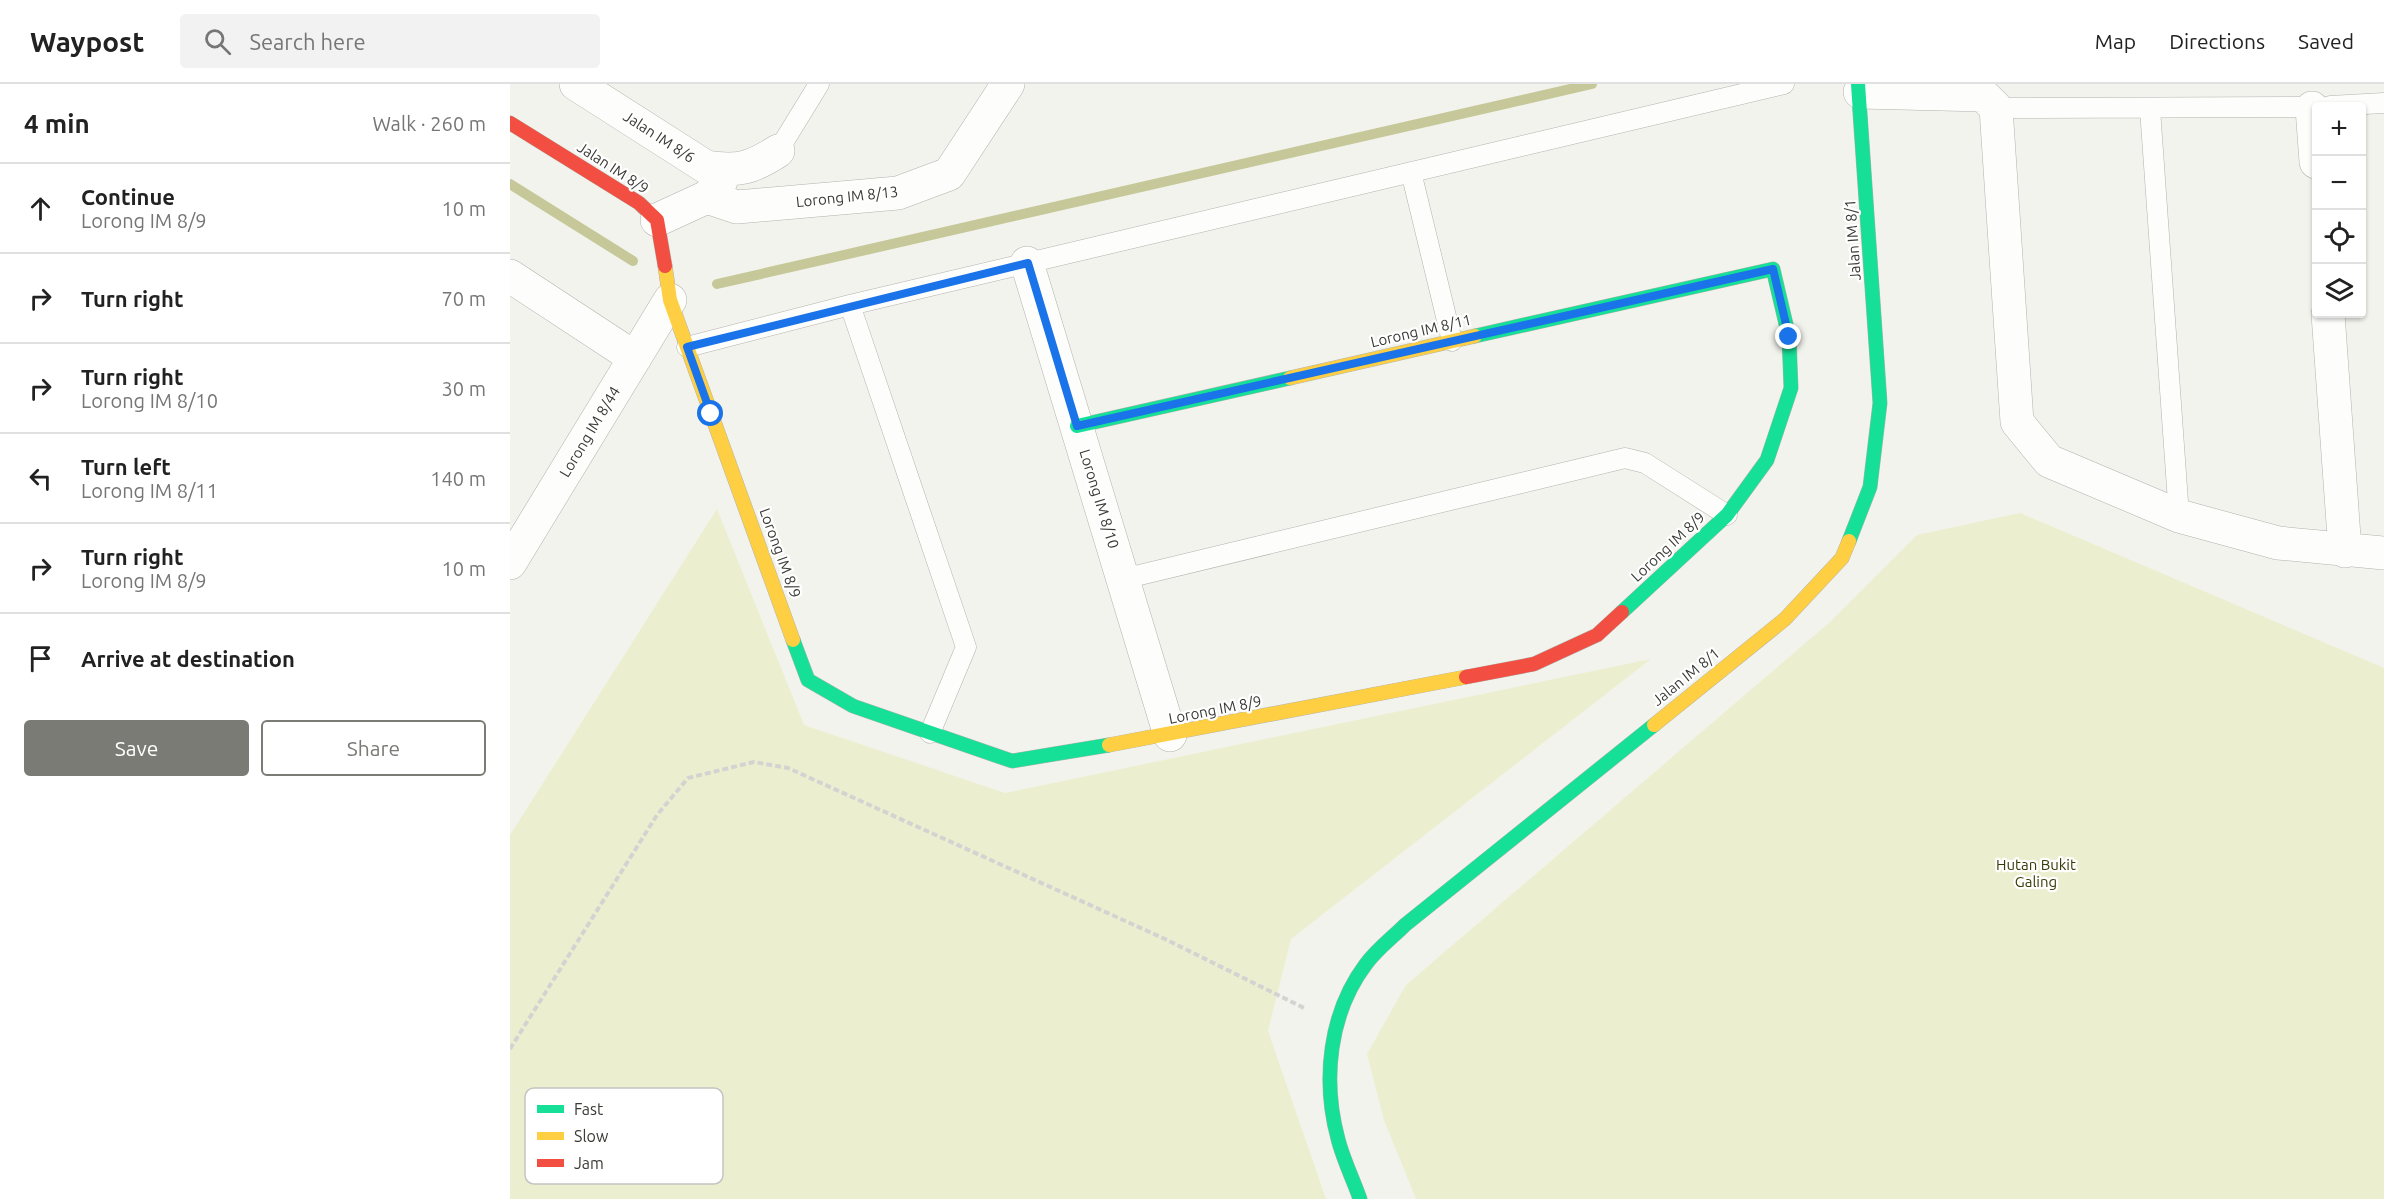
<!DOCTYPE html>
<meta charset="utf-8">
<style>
:root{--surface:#fff;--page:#f2f2f2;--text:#222;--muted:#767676;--line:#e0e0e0;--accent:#7a7b75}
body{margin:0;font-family:Ubuntu,sans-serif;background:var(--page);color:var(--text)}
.controls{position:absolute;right:18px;top:18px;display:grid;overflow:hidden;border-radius:6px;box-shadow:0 2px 4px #0004}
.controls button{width:54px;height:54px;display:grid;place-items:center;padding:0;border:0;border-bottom:2px solid var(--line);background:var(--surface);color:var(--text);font:30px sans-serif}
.stop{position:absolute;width:18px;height:18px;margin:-14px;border:4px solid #1a73e8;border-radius:50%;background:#fff}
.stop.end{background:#1a73e8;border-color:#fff;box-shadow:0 2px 6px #0008}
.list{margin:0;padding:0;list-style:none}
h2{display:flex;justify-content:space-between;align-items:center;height:78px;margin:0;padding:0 24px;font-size:26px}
h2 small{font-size:20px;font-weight:400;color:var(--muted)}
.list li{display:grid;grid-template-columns:39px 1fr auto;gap:18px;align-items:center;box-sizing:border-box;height:90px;padding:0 24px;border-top:2px solid var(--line)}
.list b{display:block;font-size:22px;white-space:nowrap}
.list p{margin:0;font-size:20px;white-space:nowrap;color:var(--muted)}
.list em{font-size:20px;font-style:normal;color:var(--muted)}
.actions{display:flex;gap:12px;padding:18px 24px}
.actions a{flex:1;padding:14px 0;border:2px solid var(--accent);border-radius:6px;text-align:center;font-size:21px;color:var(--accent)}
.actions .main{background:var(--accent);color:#fff}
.icon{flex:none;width:33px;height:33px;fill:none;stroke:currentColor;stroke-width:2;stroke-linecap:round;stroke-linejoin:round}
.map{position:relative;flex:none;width:1874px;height:1115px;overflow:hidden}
header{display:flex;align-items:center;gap:36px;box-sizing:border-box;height:84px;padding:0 30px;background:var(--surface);border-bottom:2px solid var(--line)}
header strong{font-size:28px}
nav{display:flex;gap:33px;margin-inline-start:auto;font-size:21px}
.search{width:420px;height:54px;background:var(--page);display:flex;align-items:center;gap:15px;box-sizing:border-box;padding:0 21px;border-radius:6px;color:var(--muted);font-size:22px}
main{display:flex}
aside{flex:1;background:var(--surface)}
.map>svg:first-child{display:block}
</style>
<header>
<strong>Waypost</strong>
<div class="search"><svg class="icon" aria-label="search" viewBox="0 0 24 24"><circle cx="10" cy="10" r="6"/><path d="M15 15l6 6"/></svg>Search here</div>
<nav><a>Map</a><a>Directions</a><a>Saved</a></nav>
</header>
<main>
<aside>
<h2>4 min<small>Walk · 260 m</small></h2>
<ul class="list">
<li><svg class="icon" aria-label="ahead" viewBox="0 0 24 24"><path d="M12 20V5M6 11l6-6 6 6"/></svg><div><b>Continue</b><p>Lorong IM 8/9</p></div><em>10 m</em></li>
<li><svg class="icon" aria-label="right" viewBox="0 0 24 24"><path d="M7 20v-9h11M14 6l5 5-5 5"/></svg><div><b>Turn right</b></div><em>70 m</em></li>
<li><svg class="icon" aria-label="right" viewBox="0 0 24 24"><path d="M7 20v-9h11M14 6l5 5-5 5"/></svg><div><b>Turn right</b><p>Lorong IM 8/10</p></div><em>30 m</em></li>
<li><svg class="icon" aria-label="left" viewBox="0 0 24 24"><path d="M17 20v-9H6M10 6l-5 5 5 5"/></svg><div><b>Turn left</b><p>Lorong IM 8/11</p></div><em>140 m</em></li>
<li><svg class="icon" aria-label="right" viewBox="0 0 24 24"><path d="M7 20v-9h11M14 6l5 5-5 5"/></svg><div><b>Turn right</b><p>Lorong IM 8/9</p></div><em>10 m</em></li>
<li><svg class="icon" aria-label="arrive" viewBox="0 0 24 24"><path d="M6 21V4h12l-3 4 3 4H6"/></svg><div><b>Arrive at destination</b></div></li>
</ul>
<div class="actions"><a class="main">Save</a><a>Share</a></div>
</aside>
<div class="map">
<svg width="1874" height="1115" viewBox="0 0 1874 1115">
<rect width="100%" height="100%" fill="#f2f3ec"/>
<path fill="#ecefcf" d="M207 425 294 641 495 709 1141 575 781 855 758 947 816 1115H0V751Z
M1510 429 1874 584V1115H906L874 1036 857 970 896 901 1320 538 1407 451Z"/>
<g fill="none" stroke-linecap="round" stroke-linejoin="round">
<path stroke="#c6c899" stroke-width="10" d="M0 100 123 177
M207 200 1082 0"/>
<g stroke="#b2b3ae" stroke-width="21">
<path id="lane" d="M1820 22 1874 19
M1486 24 1806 23
M1640 25 1669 432
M268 67 309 0
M901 88 942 257
M340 221 456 563 420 649
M177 263 340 221 1274 0
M613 495 1115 374 1135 379 1217 431"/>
</g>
<g stroke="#b2b3ae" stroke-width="34">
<path id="street" d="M66 0 196 83C228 88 242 84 268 67
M1350 8 1473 11 1486 24 1507 338 1539 377 1669 432 1768 459 1874 469
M1802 24 1806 78
M197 113 227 123 388 109 439 90 498 0
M147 136 197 113 211 97
M517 179 660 651
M0 192 125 274
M1818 230 1835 467
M0 479 160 216"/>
</g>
<g stroke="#b2b3ae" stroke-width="15">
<path id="fast" d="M965 252 1263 185 1279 253 1281 304 1257 376 1217 431 1112 528
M567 342 780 294
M1339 457 1360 403 1370 319 1348 0
M283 556 298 596 343 622 502 677 599 661
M850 1115C843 1095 833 1075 828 1055 812 996 819 929 856 880 867 865 882 854 895 841L1144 641"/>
</g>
<g stroke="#b2b3ae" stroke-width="15">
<path id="slow" d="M155 182 160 216 283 556
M780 294 965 252
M1144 641 1275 535 1332 474 1339 457
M599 661 956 593"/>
</g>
<g stroke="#b2b3ae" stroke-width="15">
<path id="jam" d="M0 39 129 119 147 136 155 182
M956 593 1024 580 1087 551 1112 528"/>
</g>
<path stroke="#d3d4d1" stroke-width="4" stroke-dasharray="6 3" stroke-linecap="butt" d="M0 965 147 731 178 694 244 678 278 684 655 855 796 925"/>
<use href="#lane" stroke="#fdfdfc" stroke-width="20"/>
<use href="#street" stroke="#fdfdfc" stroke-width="33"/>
<use href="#fast" stroke="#16e098" stroke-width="14"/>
<use href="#slow" stroke="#ffcf43" stroke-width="14"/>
<use href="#jam" stroke="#f24e42" stroke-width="14"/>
</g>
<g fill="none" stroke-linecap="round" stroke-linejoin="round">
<path stroke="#1a73e8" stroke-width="8" d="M201 330 177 263 518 179 567 342 1263 185 1279 253"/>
</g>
<g text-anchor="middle" stroke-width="4.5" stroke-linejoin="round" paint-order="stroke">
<g font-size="15" fill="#393a35" stroke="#fff">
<text transform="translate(149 53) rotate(33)" y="5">Jalan IM 8/6</text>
<text transform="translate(103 84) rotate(33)" y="5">Jalan IM 8/9</text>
<text transform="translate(337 113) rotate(-6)" y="5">Lorong IM 8/13</text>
<text transform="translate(1343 156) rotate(-94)" y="5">Jalan IM 8/1</text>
<text transform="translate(911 247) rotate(-13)" y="5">Lorong IM 8/11</text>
<text transform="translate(80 348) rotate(-59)" y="5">Lorong IM 8/44</text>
<text transform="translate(589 415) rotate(73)" y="5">Lorong IM 8/10</text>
<text transform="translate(1158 463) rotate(-43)" y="5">Lorong IM 8/9</text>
<text transform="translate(270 469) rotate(70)" y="5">Lorong IM 8/9</text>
<text transform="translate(1176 593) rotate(-39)" y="5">Jalan IM 8/1</text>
<text transform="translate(705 626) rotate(-11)" y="5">Lorong IM 8/9</text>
</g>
<g font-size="15" fill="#393a05" stroke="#fff">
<text x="1526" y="786">Hutan Bukit<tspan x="1526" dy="17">Galing</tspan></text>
</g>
</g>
<rect x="15" y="1004" width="198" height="96" rx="9" fill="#fff" stroke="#c4c4c2" stroke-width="1.5"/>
<rect x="27" y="1021" width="27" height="8" fill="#16e098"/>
<rect x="27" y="1048" width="27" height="8" fill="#ffcf43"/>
<rect x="27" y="1075" width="27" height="8" fill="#f24e42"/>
<g font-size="16" fill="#393a35">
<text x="64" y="1031">Fast</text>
<text x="64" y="1058">Slow</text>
<text x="64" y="1085">Jam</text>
</g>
</svg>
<div class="controls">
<button>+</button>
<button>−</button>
<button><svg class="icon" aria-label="locate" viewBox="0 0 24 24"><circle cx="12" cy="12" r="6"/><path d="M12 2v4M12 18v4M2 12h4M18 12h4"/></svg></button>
<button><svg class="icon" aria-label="layers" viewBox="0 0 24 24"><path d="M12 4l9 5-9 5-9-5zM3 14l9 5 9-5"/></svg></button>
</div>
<div class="stop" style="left:201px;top:330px"></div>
<div class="stop end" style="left:1279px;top:253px"></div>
</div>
</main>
